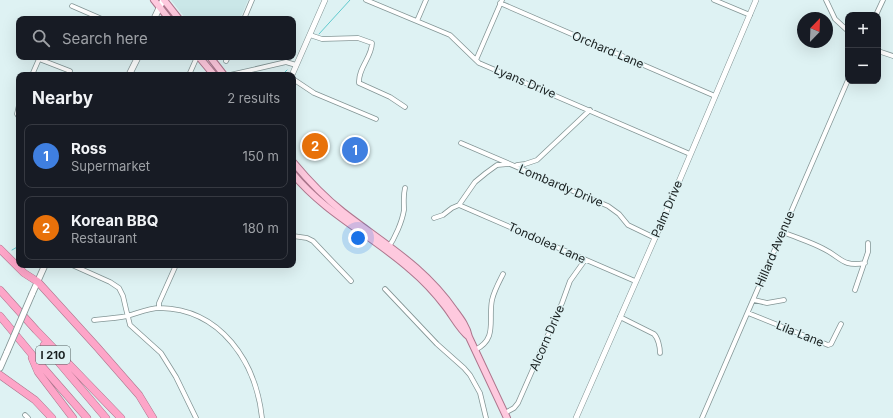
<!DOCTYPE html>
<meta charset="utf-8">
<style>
:root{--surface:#171b24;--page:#20242c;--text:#f1f3f6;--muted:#9ea1a6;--line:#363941;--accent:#0f766e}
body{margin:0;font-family:Inter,sans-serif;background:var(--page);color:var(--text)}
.controls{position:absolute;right:12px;top:12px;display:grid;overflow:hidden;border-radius:8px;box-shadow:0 4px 16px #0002}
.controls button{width:36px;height:36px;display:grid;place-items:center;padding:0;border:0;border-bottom:1px solid var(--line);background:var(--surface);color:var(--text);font:20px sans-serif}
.compass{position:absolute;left:797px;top:12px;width:36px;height:36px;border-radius:50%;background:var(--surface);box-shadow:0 4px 16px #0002;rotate:23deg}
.you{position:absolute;left:358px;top:238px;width:14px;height:14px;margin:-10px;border:3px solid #fff;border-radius:50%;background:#1a73e8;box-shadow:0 0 0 6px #1a73e833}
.badge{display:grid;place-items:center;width:26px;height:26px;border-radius:50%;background:var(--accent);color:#fff;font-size:13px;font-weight:700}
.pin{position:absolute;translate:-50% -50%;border:2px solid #fff;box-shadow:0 1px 4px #0006}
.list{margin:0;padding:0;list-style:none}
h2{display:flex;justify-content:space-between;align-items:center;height:52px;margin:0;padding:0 16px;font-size:17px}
h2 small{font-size:13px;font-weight:400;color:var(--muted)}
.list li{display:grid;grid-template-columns:26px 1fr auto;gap:12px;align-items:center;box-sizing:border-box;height:64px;margin:0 8px 8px;padding:0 8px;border:1px solid var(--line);border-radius:8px}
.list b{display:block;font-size:15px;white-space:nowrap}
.list p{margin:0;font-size:13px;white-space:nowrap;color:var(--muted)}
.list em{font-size:13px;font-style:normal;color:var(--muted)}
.icon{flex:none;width:22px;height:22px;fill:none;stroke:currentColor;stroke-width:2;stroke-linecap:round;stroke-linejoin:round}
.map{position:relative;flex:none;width:893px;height:418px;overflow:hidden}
.search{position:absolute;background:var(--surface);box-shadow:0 4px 16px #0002;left:16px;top:16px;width:280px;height:44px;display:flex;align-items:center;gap:10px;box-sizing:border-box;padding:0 14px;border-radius:8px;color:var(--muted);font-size:15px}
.panel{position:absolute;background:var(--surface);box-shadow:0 4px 16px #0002;left:16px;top:72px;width:280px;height:196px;border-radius:8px}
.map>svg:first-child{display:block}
</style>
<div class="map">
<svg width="893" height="418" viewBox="0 0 893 418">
<rect width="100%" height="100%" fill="#def2f3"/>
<path fill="#cae7e8" d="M171 0H248L240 19H186Z"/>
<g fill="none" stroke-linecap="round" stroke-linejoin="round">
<path stroke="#61cace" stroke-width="1" d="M319 34 350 0
M282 75 287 70
M12 250 19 246"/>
<g stroke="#839595" stroke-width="5.5">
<path id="minor" d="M366 0 450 35 479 63 690 154
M714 0 750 15
M826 0 835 19 848 31
M500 3 715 96
M72 6 102 19
M876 15 883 0
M244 19 252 0
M417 21 426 0
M310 35 322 39 358 38 372 43C372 57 358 68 359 83L390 97 405 107
M878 51 893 56
M476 60 502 0
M226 61 228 57
M32 75 39 59 70 71
M189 75 197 57
M230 75 286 62 296 65
M293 79 314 93 376 119
M19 105 17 114 19 117
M461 143 608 206 619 214 628 225 655 238
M517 165 525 164 537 160 590 110
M459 205 635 281
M434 218 443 215 452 208 459 205 475 182 486 173 497 165 508 164
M783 232C797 238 811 242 824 249 842 258 842 267 865 263
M293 236 307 238 313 241 351 281
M388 248C395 238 402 222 404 210 404 202 403 196 405 188
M72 265 110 282 119 288 123 296 126 309 130 325 161 353 176 377 196 418
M385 289 437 344 464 368 470 375 480 393 486 418
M855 290 868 252V243
M754 300 767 303 784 300
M159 308V303L176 265
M748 313 828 345 831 344 841 324
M620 317 654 334C658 338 660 347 660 353
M94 320C105 319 117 318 127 316 138 313 149 308 160 308 221 309 256 362 262 418
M475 350C498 339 488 320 492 300 494 291 499 282 503 274
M505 413 514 408 518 403 562 303 570 281 585 260
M25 415 28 418
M702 418 848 80"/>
</g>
<g stroke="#839595" stroke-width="6">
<path id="tertiary" d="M292 75 325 0
M576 418 655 238 756 0"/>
</g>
<g stroke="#839595" stroke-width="7">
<path id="secondary" d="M154 19 163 0
M129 75 138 57
M32 294 45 265
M0 368 7 352"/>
</g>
<g stroke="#ad768d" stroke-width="8">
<path id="primary" d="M154 0 169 19
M164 0 179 19
M199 57 214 75
M210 57 224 75
M293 162C308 180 324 197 343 212 384 244 424 266 455 311 461 319 467 327 469 337L507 418
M293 174C326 214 373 236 411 270 424 281 435 293 445 306 453 316 459 329 469 337"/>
</g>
<g stroke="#ad768d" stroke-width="8">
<path id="motorway" d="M0 249 24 273 38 282 97 347 139 395 153 418
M0 290 36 330 121 418
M0 316 39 363 87 418
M44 345 106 418
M32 358 38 372 73 418
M0 375 35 400 52 418"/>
</g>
<use href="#minor" stroke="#fff" stroke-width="4"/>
<use href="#tertiary" stroke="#fff" stroke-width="5"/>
<use href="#secondary" stroke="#fff" stroke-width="5.5"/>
<use href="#primary" stroke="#fec9de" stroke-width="6"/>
<use href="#motorway" stroke="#fda5c8" stroke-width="7"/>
<g stroke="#839595" stroke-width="7" stroke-linecap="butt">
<path id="secondary-bridge" d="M7 352 32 294"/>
</g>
<use href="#secondary-bridge" stroke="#fff" stroke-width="5.5"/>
</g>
<g text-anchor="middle" stroke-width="3" stroke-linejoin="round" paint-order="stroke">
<rect fill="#def2f3" stroke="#535e5f" stroke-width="1" x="36" y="346" width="34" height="18" rx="3"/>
<g font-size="11" font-weight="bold" fill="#181f1f">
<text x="53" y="359">I 210</text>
</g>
<g font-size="12" fill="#181f1f" stroke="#def2f3">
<text transform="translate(608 50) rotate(23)" y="4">Orchard Lane</text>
<text transform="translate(525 82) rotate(23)" y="4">Lyans Drive</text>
<text transform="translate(561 186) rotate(23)" y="4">Lombardy Drive</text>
<text transform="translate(667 209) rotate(-67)" y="4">Palm Drive</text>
<text transform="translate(547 243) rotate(24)" y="4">Tondolea Lane</text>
<text transform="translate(775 249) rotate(-67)" y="4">Hillard Avenue</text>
<text transform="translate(800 334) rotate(22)" y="4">Lila Lane</text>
<text transform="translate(547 338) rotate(-67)" y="4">Alcorn Drive</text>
</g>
</g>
</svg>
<div class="controls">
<button>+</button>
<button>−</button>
</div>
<svg class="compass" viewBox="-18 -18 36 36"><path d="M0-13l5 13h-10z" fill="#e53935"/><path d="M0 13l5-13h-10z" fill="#9ea1a6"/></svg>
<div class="you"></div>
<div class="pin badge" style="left:355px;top:150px;background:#3f7fe0">1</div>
<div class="pin badge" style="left:315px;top:146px;background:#e8710a">2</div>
<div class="search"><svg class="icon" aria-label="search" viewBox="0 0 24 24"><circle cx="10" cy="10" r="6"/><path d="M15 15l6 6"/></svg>Search here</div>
<section class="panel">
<h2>Nearby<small>2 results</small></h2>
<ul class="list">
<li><span class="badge" style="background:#3f7fe0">1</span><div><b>Ross</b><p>Supermarket</p></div><em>150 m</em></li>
<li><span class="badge" style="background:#e8710a">2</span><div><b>Korean BBQ</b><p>Restaurant</p></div><em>180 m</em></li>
</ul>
</section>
</div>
